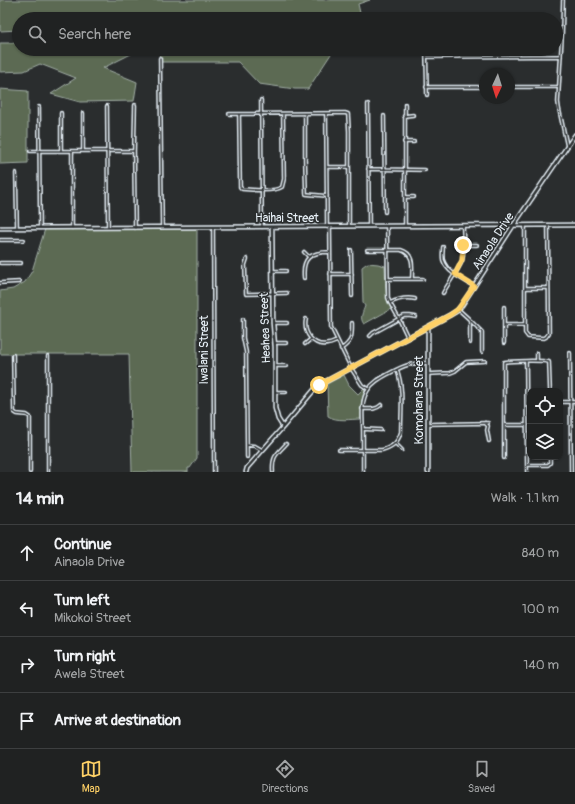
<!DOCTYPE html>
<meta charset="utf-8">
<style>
:root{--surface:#202222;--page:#282a2a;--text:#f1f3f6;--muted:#a2a4a5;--line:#3d3f40;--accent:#ffd166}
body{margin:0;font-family:Pangolin,sans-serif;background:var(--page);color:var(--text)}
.controls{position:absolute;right:12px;bottom:12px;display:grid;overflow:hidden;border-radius:8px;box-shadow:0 1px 3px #0004}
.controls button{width:36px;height:36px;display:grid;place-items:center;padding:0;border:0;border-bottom:1px solid var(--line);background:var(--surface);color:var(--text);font:20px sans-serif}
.compass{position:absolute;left:479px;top:68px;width:36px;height:36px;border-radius:50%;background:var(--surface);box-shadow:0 1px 3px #0004;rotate:184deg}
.stop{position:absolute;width:12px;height:12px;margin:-9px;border:3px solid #ffd166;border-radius:50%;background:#fff}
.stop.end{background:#ffd166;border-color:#fff;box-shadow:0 1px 4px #0008}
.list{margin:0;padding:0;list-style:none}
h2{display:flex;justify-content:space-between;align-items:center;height:52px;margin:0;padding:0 16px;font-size:17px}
h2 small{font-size:13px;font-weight:400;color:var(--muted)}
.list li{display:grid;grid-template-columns:26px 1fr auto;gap:12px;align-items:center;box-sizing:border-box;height:56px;padding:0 16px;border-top:1px solid var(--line)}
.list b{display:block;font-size:15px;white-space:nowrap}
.list p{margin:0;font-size:13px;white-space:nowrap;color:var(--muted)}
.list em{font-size:13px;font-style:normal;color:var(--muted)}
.icon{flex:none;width:22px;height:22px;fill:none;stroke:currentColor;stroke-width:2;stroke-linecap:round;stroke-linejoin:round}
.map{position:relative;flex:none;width:575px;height:472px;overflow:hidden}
.search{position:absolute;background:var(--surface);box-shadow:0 1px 3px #0004;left:12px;right:12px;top:12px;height:44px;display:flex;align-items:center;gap:10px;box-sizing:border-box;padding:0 14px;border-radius:22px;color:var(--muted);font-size:15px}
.sheet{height:276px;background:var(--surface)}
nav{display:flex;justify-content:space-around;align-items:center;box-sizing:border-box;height:56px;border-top:1px solid var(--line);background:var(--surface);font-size:11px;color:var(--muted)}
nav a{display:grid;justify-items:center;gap:2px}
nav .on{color:var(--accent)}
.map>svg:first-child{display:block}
</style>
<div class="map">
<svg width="575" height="472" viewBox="0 0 575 472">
<rect width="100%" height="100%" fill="#2a2d2e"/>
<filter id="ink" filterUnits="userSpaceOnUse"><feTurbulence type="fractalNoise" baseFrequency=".025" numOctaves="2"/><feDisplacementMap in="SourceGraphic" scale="8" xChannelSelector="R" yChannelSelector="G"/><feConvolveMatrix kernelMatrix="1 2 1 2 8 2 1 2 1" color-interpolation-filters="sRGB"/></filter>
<g filter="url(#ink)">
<path fill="#5b6a53" stroke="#a2aea6" d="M0 0H370L358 4 360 13 366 19H19V30L0 31Z
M0 43H19V49H141L103 68 137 82 134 101 80 102 51 94 76 78 40 64 24 71 0 72Z
M160 49H367V52L333 51 308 89H295L259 84 238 62H159Z
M0 89 28 91V163L0 164Z
M197 228V458L190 468H188V472H132L129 354H0V291L13 289 25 282 32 271 45 229Z
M368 263 378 264 385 266C386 280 384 296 391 309L364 324C359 318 363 312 365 306L363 303 362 267 366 264Z
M344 375 349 385 358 394 364 388 365 390C361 399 361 408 361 419 351 419 337 422 328 416L327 384Z"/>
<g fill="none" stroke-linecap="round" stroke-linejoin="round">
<g stroke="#e8f1f8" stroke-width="4.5">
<path id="street" d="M563 0 562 35 558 102 559 109 567 146
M426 49 427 95
M426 57 561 56
M160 58 162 227
M426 87H485
M509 87H559
M261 100 262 227
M368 104 369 226
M405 104V226
M135 105 134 151 135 228
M107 106 108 227
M39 107 40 228
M83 113V151
M229 114 345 113 348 114 349 131V226
M239 114 240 187 242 189C252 190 275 192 282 187L284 179 283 115
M305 114V160L306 194 327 196
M326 114 327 227
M384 116 385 212
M404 116 413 115
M404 142H414
M30 151H134
M61 151V113
M72 152V228
M327 167H348
M368 169 425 170
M16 173 17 228
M405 197H414
M387 226 388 298 390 303 399 319 408 338
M525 226V333L528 337 544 338 546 337 549 333 548 225
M213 227 214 472
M330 227 331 327 351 368 362 385 368 389
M0 240H24
M463 245H477
M443 247C443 251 442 255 443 260 447 273 464 280 474 286
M351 250 352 296
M367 250H401C415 254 412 267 412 279
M304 252 309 257
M247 259 245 265 246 294 287 293
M0 263H21
M272 271H286
M330 274H352
M304 278C302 258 310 252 330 252
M388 279H423
M0 283 19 282
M525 288H548
M443 293C448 284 459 269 462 261 465 250 463 237 463 226
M390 303C398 299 405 297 415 299
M504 307V343
M458 309 469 319 470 321V343
M243 319V338L246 352 247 457
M306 319C303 333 313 347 328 344 331 344 334 342 337 341
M471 321 482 332V352
M273 323H287
M504 325H525
M370 336 373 333 404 316H410L416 317
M275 343H286
M305 344 311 339
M341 349C353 341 352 336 352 323
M537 353V361
M570 353 571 472
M13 355 14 412 17 414 27 415 30 417V472
M48 356V472
M526 362 527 472
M275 366H287
M428 374 450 373 455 371 466 362 485 361
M275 392H286
M560 402H575
M362 409C369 409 376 410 381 405
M485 423 488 426 487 430 489 441
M428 424 488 423
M504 425H527
M363 429 381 430
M396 444 402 450
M247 445 255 446 262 450
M339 450H382C393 447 398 442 401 432 401 412 404 388 397 370
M504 458V362C511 361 542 360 549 362L550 391
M528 465H548L550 463V457
M273 472C272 456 276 455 286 444
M363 472C363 459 363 445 363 432 363 418 360 402 368 390 373 382 381 378 390 373 405 365 410 363 428 363"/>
</g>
<g stroke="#e8f1f8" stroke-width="5.5">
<path id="secondary" d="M272 227 273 323 275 347V408L278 419 283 427
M0 228 575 225
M428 328V472
M246 472 247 468 283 427 314 390 319 385 450 315 457 311 462 305 513 226 575 135"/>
</g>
<use href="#street" stroke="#2a2d2e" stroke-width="1.5"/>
<use href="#secondary" stroke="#2a2d2e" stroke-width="2.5"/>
</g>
</g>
<g fill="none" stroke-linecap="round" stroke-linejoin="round" filter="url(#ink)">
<path stroke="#ffd166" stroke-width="5" d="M319 385 450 315 458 309 474 286 455 274 462 260 463 245"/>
</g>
<g text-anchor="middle" stroke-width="3" stroke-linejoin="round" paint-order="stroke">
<g font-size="12" fill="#e8f1f8" stroke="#2a2d2e">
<text x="287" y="222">Haihai Street</text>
<text transform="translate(493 241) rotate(-57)" y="4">Ainaola Drive</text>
<text transform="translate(265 328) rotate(-92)" y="4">Heahea Street</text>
<text transform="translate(204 350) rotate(-90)" y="4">Iwalani Street</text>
<text transform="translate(419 400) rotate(-90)" y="4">Komohana Street</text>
</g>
</g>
</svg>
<div class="controls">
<button><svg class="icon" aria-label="locate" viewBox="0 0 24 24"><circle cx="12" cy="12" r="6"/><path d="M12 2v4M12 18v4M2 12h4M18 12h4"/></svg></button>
<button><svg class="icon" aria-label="layers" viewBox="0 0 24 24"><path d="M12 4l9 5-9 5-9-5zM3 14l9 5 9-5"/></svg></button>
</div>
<svg class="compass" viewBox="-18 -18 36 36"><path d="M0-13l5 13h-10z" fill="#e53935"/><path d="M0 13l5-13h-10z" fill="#a2a4a5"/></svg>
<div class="stop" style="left:319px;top:385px"></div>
<div class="stop end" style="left:463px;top:245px"></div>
<div class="search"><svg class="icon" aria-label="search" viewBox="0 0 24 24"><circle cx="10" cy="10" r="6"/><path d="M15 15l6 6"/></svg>Search here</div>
</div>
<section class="sheet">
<h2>14 min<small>Walk · 1.1 km</small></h2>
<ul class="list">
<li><svg class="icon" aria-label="ahead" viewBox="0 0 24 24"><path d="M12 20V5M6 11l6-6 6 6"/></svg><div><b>Continue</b><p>Ainaola Drive</p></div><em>840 m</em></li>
<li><svg class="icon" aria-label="left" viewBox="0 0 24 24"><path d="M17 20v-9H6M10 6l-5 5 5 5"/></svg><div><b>Turn left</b><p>Mikokoi Street</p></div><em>100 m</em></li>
<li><svg class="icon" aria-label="right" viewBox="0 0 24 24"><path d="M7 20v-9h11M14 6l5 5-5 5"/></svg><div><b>Turn right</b><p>Awela Street</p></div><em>140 m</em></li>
<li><svg class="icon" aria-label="arrive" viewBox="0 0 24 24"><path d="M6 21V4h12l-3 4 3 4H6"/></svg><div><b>Arrive at destination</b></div></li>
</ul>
</section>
<nav>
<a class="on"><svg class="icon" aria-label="map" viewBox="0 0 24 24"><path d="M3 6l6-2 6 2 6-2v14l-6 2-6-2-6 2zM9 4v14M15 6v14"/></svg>Map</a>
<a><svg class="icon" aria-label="directions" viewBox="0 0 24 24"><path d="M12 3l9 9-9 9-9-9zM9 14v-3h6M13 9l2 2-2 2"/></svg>Directions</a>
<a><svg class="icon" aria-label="saved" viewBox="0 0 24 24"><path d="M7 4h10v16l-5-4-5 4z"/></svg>Saved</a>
</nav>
